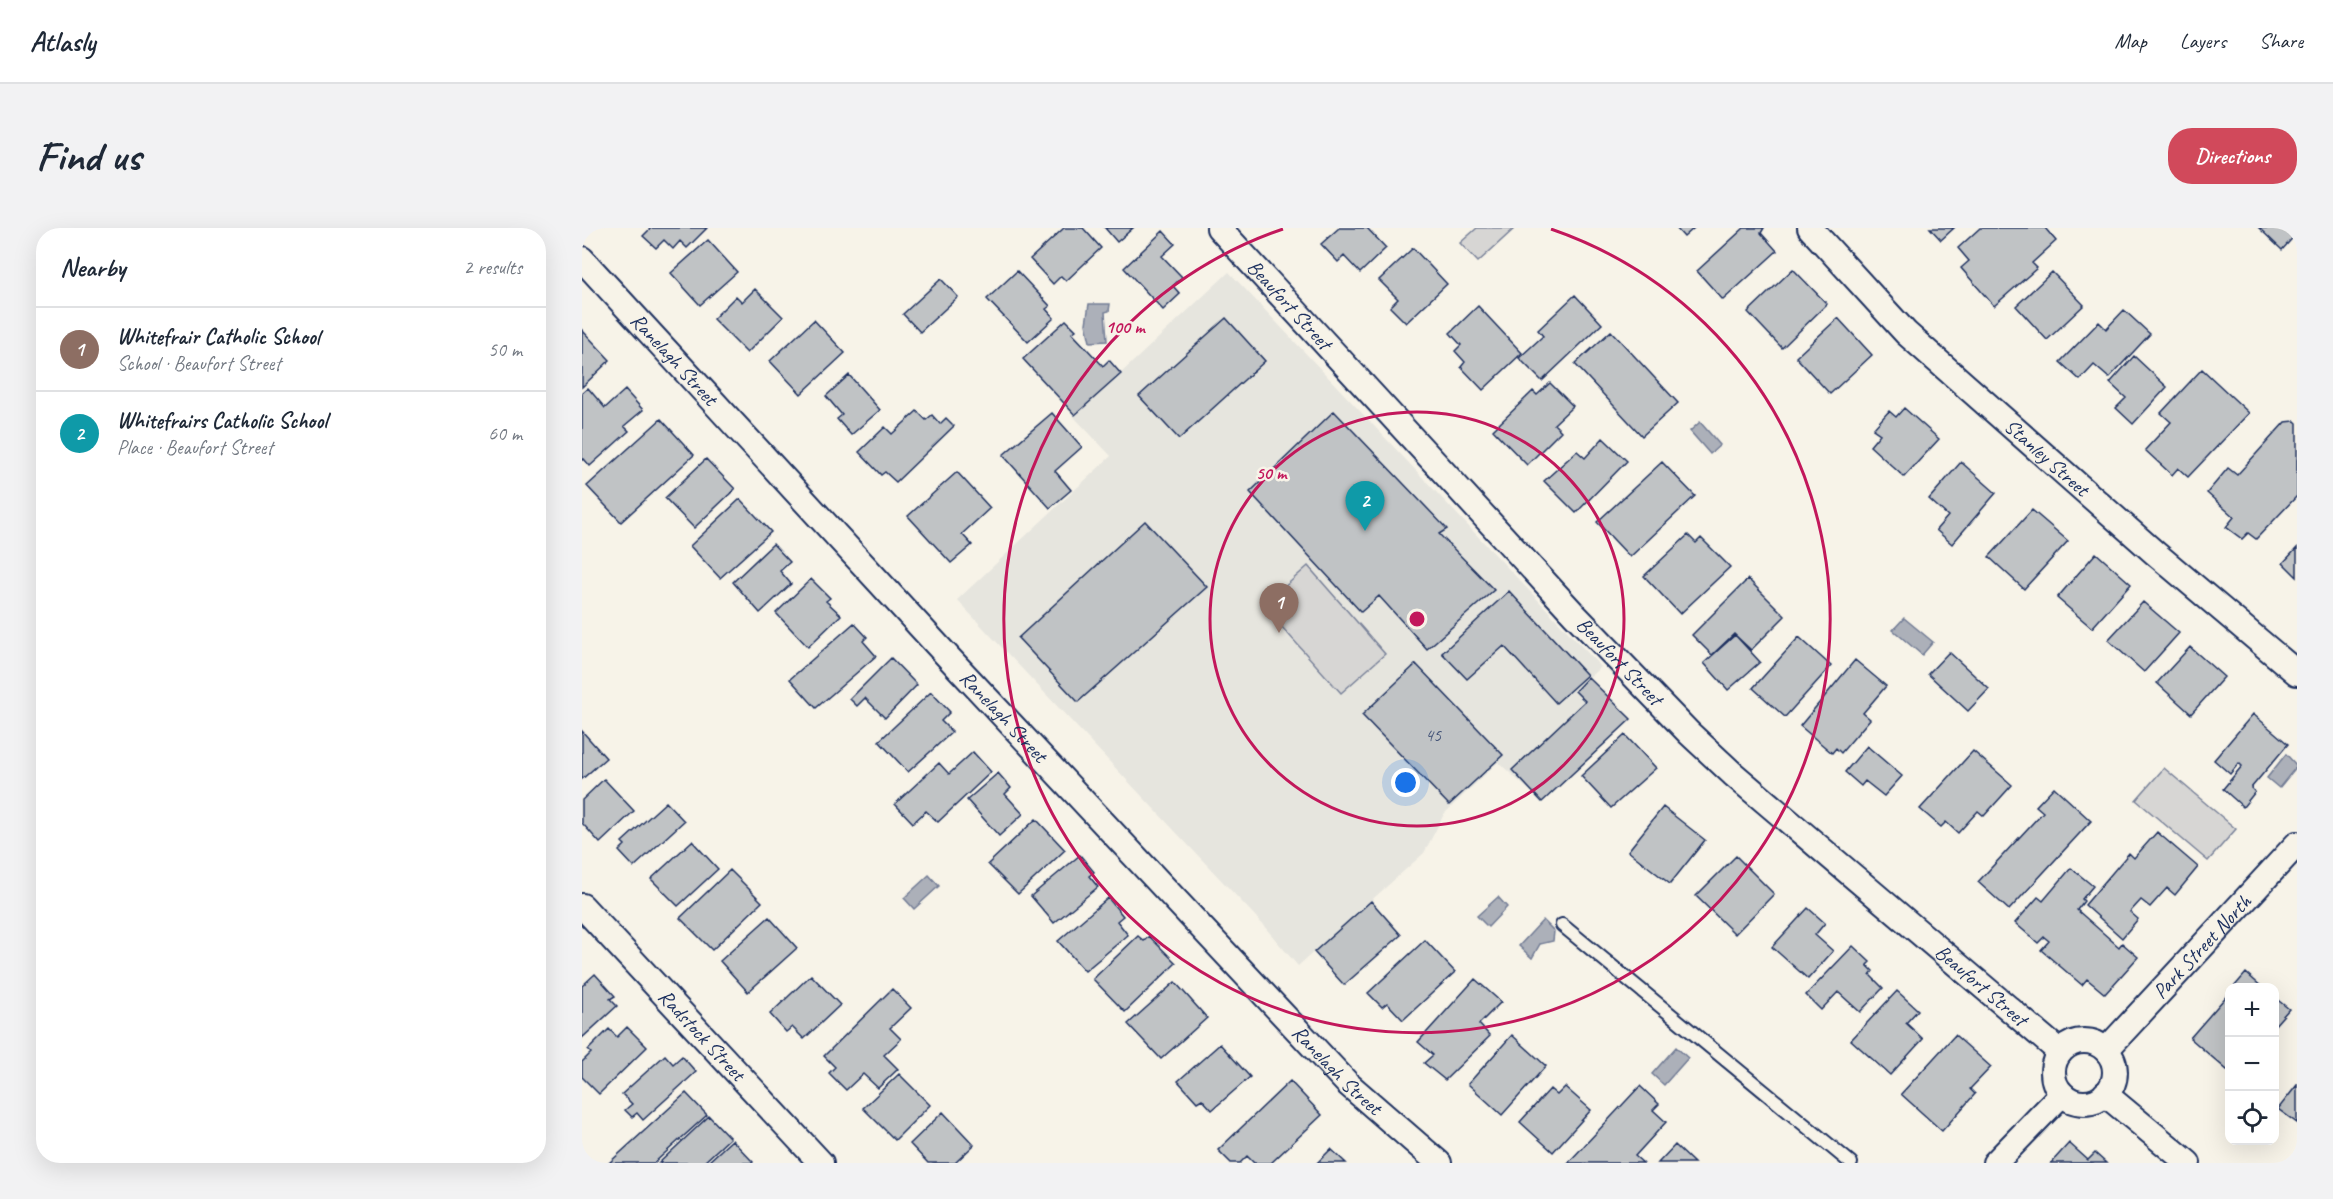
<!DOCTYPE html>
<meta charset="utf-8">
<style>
:root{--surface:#fff;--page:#f2f2f3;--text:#1f2937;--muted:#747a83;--line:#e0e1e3;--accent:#d1495b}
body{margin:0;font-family:Caveat,sans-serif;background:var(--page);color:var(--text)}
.controls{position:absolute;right:18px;bottom:18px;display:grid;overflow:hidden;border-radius:12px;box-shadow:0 6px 24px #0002}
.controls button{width:54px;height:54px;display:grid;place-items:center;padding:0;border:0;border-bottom:2px solid var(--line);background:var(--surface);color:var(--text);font:30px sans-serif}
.you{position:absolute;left:824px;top:555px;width:21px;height:21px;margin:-15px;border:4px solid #fff;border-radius:50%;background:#1a73e8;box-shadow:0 0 0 9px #1a73e833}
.badge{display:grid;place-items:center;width:39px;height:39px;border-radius:50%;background:var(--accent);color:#fff;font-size:20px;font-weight:700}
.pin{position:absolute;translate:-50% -50px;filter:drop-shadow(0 2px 3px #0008)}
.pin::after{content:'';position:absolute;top:32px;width:21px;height:18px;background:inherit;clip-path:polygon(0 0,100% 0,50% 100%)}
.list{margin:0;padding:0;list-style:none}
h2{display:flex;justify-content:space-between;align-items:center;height:78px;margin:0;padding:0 24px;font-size:26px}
h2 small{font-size:20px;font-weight:400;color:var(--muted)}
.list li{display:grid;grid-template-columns:39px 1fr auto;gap:18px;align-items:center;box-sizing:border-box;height:84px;padding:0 24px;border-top:2px solid var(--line)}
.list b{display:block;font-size:22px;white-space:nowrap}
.list p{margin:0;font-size:20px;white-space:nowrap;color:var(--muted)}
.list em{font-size:20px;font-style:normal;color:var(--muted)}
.icon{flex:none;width:33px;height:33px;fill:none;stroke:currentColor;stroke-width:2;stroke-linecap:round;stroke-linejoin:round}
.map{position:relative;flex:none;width:1715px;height:935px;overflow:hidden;border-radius:24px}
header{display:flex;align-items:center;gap:36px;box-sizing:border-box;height:84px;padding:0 30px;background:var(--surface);border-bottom:2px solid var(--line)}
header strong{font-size:28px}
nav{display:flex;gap:33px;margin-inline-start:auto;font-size:21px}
.intro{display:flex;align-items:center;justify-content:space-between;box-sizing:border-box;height:144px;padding:0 36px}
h1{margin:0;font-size:42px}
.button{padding:15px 27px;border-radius:24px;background:var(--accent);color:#fff;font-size:21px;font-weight:700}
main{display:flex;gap:36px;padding:0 36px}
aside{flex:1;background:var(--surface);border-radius:24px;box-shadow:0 6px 24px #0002}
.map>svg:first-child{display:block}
</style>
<header>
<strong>Atlasly</strong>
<nav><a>Map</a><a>Layers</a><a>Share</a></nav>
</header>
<div class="intro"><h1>Find us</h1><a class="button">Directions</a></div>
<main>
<aside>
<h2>Nearby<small>2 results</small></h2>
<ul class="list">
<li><span class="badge" style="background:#8d6e63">1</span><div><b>Whitefrair Catholic School</b><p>School · Beaufort Street</p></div><em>50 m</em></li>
<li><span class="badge" style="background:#0f9aa8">2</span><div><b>Whitefrairs Catholic School</b><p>Place · Beaufort Street</p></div><em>60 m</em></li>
</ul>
</aside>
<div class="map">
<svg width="1715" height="935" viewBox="0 0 1715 935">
<rect width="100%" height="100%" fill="#f7f3e8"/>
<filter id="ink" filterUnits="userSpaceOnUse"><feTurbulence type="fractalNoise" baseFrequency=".0167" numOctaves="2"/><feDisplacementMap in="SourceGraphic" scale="12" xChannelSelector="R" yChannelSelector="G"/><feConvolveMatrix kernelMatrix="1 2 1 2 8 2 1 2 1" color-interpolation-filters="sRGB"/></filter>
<g filter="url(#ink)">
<path fill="#e6e5de" d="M647 44 1019 439 1006 450 1049 491 960 574 916 534 862 586 842 625 716 738 675 690 375 372 529 228 492 189Z"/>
<path fill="#d7d6d4" stroke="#798299" stroke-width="1.5" d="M895 0H933L896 34 878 15Z
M726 338 803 426 759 465 681 378Z
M1582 540 1654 601 1626 633 1554 572Z"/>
<path fill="#acb0b9" stroke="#727c95" stroke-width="1.5" d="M507 76H528L527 83 523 84 525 113 508 114 504 96Z
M1118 194 1138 217 1128 226 1108 203Z
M1322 390 1351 414 1340 427 1311 402Z
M1704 526 1715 538 1697 560 1685 550Z
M347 647 357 658 332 681 322 670Z
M916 669 925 679 906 699 895 688Z
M961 692 972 703 971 713 958 716 950 730 937 718Z
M1094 819 1106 830 1082 857 1070 846Z"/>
<path fill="#c0c3c5" stroke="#1b2f5e" stroke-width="1.5" d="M69 0H125L105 20 98 13 91 21 82 12 74 20 61 8Z
M482 0H501L519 20 484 53 479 48 471 56 448 31Z
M523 0H551L535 14Z
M757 0H785L804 20 778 45 762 28 756 34 739 16Z
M1094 0H1112L1102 9Z
M1162 0H1182L1179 5 1195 23 1141 72 1115 43Z
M1348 0H1372L1359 12Z
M1398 0H1463L1474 13 1450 35 1455 40 1412 78 1379 40 1387 33 1376 20Z
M1677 0H1715V5L1700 22Z
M581 3 593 16 580 28 600 49 591 58 598 66 581 82 542 40Z
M126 12 155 44 118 77 89 45Z
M831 20 865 56 824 95 808 79 816 71 797 52Z
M1211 41 1245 76 1200 120 1166 84Z
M435 43 468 78 464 81 472 90 446 114 405 71Z
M1470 44 1502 77 1465 112 1434 78Z
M359 51 376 69 338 104 321 86Z
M173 61 201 89 165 125 131 91 154 68 160 74Z
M993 67 1020 96 960 153 937 130 961 108 956 102Z
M896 78 940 125 901 162 879 139 883 134 873 123 879 117 868 105Z
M1542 82 1568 106 1527 150 1512 137 1498 152 1478 134 1517 94 1524 101Z
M644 90 683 133 597 211 557 168Z
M1256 90 1290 127 1248 166 1214 129Z
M232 92 263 125 219 166 188 133Z
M484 92 494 102 490 105 521 138 527 132 539 146 493 187 441 131Z
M0 102 28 132 0 159Z
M1029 103 1096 175 1060 208 993 136Z
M1552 128 1585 159 1551 196 1534 180 1544 170 1528 155Z
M1620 141 1667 185 1606 249 1596 240 1590 247 1563 222 1589 194 1579 185Z
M267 147 298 182 269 207 255 191 260 187 244 168Z
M968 155 991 178 972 196 979 203 945 237 911 202 951 163 955 167Z
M6 160 23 180 43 162 61 182 42 198 47 203 8 238 2 231 0 232V165Z
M1322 180 1357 211 1322 249 1288 218 1298 206 1291 201 1307 183 1314 189Z
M335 183 344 192 350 187 358 196 364 190 372 198 314 254 303 244 299 247 277 224 303 199 310 206Z
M752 183 865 301 857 306 912 362 845 421 797 368 779 384 668 264Z
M470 185 500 219 473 243 489 262 468 280 421 227Z
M79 191 112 227 39 294 5 258Z
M1713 193 1715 195V268L1674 311 1666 305 1660 311 1644 299 1652 289 1625 265 1646 240 1655 247 1703 194Z
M1021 210 1045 233 994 285 962 253 995 223 1003 230Z
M124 231 153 261 112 300 83 270Z
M1080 234 1113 268 1048 329 1015 294Z
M1379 234 1414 265 1370 316 1354 302 1366 288 1347 271Z
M375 244 408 280 380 306 390 317 369 335 326 288Z
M158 271 189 304 138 350 108 318Z
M1450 282 1486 313 1442 361 1407 329Z
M563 293 625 359 496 474 436 410Z
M1106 307 1114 315 1119 310 1148 339 1098 386 1062 348Z
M191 316 208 334 198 343 209 356 178 385 151 354Z
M1715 320V349L1701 335Z
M1514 325 1549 356 1510 400 1475 370Z
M229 351 248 370 244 373 259 387 226 419 194 385Z
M1166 351 1203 388 1169 422 1152 406 1130 427 1110 407Z
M927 363 1005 447 974 475 922 418 885 451 860 425Z
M1561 374 1597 405 1562 444 1526 412Z
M272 395 285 409 281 413 294 428 234 480 208 451Z
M1153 407 1178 434 1146 462 1122 435Z
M1217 409 1249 438 1203 489 1171 460Z
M1608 419 1642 449 1609 486 1575 455Z
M1367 424 1407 461 1386 483 1346 446Z
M309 430 335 457 303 490 283 470 275 478 268 471Z
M1273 432 1304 458 1281 485 1288 491 1259 525 1254 520 1250 525 1218 498Z
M834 436 921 527 867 577 780 487Z
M1006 449 1049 491 960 574 930 542 1003 473 993 463Z
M349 464 368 484 359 493 370 504 326 544 297 513Z
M1671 486 1706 516 1669 560 1673 564 1661 579 1641 561 1660 538 1657 535 1648 546 1632 532Z
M0 503 24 530 0 551Z
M1043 507 1074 540 1029 580 999 548Z
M1285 518 1320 548 1302 568 1283 553 1279 558 1263 544Z
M1391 523 1430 557 1402 588 1396 583 1376 605 1364 594 1359 599 1338 581Z
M391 524 409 544 356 594 344 583 331 595 313 576 357 535 367 546Z
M416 545 429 560 423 566 441 586 417 608 385 572Z
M22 551 52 583 18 615 0 595V572Z
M1472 559 1509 593 1427 682 1396 654 1461 584 1454 578Z
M84 574 102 593 52 639 37 623 43 617 40 614Z
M1081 579 1123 612 1088 656 1046 623Z
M454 591 483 622 436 666 406 636Z
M1575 604 1616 639 1593 667 1585 660 1568 679 1559 672 1548 684 1556 691 1540 710 1503 677 1547 625 1552 630Z
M110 613 136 641 96 678 69 651Z
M498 627 512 644 507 648 516 659 472 695 449 668Z
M1154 628 1192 666 1153 706 1114 668Z
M1489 640 1511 658 1500 671 1502 673 1495 682 1537 719 1540 715 1556 729 1523 766 1505 751 1500 757 1459 722 1467 713 1462 709 1456 715 1433 695 1456 669 1461 673Z
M148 642 180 674 130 722 98 690Z
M526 670 541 688 535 693 546 707 503 743 476 713Z
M789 673 819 707 762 757 732 724Z
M1226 680 1243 695 1233 707 1251 723 1226 751 1190 719Z
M187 689 215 720 166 764 138 733Z
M556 708 562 713 567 708 594 735 543 784 511 751Z
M843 712 873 744 821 792 805 775 800 779 786 765Z
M1271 718 1288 734 1285 737 1291 743 1288 747 1301 760 1278 784 1256 764 1239 782 1224 767Z
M1664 745 1681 760H1651Z
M13 746 33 768 28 771 35 778 0 810V758Z
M229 747 258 777 222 811 210 799 204 804 188 786Z
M893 751 919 774 897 796 908 808 863 852 842 835 851 827 836 814Z
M593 754 625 790 579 831 546 796Z
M310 761 329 780 308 800 319 811 302 827 316 841 296 860 281 846 264 862 247 845 253 839 242 828Z
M1315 763 1336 782 1324 795 1341 811 1308 847 1269 812Z
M1648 764V840L1645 842 1608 810Z
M1692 769 1707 781 1692 798Z
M45 799 65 819 17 866 0 849V834L9 825 6 822 27 801 35 809Z
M930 807 964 838 920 887 886 856Z
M1373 807 1409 839 1388 861 1393 866 1360 903 1319 866Z
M638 816 668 849 630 882 620 871 615 874 596 853Z
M83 827 91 836 100 828 114 844 61 892 55 885 50 889 43 882 50 876 40 866Z
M317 846 348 877 313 912 281 880Z
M708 853 740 887 689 935H672L665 928 658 935H649L636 922Z
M1715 857V895L1696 881Z
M1058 858 1077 876 1071 882 1084 894 1053 928 1061 935H986Z
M983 859 1009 882 971 924 938 894 968 861 975 867Z
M104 865 125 887 72 935H27Z
M361 884 392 917 373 935H346L328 916Z
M127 888 148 910 121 935H77Z
M150 912 171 934 170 935H125Z
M1487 915 1506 932 1513 925 1524 935H1469Z
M1093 917 1112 935H1076Z
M749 921 764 935H735Z"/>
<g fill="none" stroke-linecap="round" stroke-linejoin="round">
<g stroke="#1b2f5e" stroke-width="16">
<path id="service" d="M980 697 1269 935"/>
</g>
<g stroke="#1b2f5e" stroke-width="28">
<g id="minor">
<path id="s1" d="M637 0 992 386 1107 505 1151 546 1478 824"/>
<path id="s2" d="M1228 0 1324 105 1573 325 1715 445"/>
<path id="s3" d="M0 31 368 431 766 856 857 935"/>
<path id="s4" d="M0 678 239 935"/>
<circle cx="1502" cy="844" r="31"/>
<path id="s5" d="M1524 822 1715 616"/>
<path d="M1523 866 1606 935"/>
<path d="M1413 935 1480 866"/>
</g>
</g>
<use href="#service" stroke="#f7f3e8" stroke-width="12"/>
<use href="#minor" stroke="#f7f3e8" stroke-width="24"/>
</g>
</g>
<g fill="none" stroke="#c2185b" stroke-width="3">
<circle cx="835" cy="391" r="207"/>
<path d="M969 1A413 413 0 1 1 701 1"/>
</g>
<g text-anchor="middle" stroke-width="5" stroke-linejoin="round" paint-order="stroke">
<g font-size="18" fill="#445478">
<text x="851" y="513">45</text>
</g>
<g font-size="21" fill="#1b2f5e" stroke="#f7f3e8">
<text dy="7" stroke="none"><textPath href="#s1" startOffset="104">Beaufort Street</textPath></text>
<text dy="7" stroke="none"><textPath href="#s3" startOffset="136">Ranelagh Street</textPath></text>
<text dy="7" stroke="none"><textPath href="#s2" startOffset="330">Stanley Street</textPath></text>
<text dy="7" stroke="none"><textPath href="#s1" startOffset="590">Beaufort Street</textPath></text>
<text dy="7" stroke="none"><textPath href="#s3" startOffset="622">Ranelagh Street</textPath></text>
<text dy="7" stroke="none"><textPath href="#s5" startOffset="141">Park Street North</textPath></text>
<text dy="7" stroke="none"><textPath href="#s1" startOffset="1076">Beaufort Street</textPath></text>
<text dy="7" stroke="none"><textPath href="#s4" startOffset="176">Radstock Street</textPath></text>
<text dy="7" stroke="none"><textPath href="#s3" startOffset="1108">Ranelagh Street</textPath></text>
</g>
</g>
<circle cx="835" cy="391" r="9" fill="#c2185b" stroke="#f7f3e8" stroke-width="3"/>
<g font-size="18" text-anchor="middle" font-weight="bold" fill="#c2185b" stroke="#f7f3e8" stroke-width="5" stroke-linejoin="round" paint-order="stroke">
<text x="543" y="105">100 m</text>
<text x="689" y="251">50 m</text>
</g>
</svg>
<div class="controls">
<button>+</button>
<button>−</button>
<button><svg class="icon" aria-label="locate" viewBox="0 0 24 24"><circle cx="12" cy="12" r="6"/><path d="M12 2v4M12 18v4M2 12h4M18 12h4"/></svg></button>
</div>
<div class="you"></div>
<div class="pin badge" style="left:697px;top:405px;background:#8d6e63">1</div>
<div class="pin badge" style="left:783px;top:303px;background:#0f9aa8">2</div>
</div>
</main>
